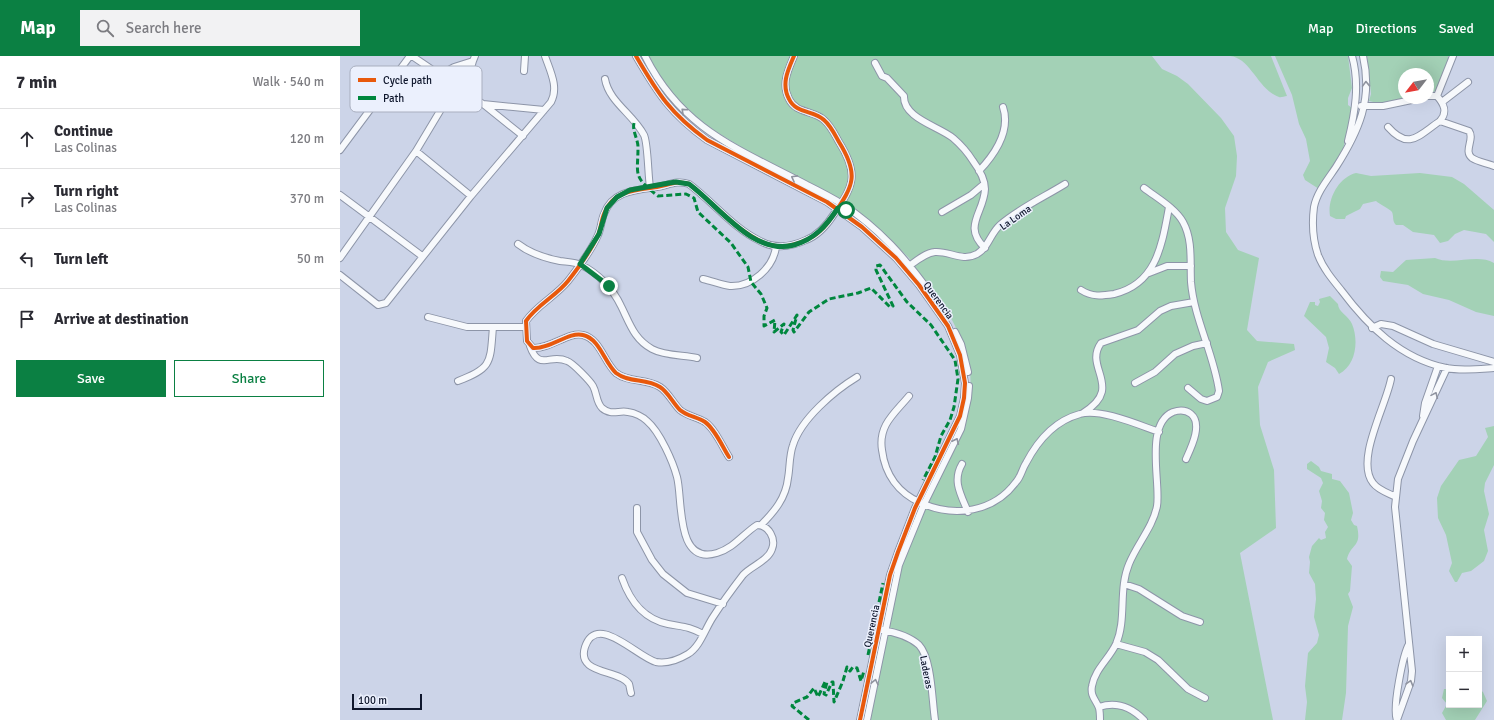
<!DOCTYPE html>
<meta charset="utf-8">
<style>
:root{--surface:#fff;--page:#f2f2f3;--text:#2b2b33;--muted:#7c7c81;--line:#e1e1e2;--accent:#0b8043}
body{margin:0;font-family:Signika,sans-serif;background:var(--page);color:var(--text)}
.controls{position:absolute;right:12px;bottom:12px;display:grid;overflow:hidden;border-radius:0px;box-shadow:0 4px 16px #0002}
.controls button{width:36px;height:36px;display:grid;place-items:center;padding:0;border:0;border-bottom:1px solid var(--line);background:var(--surface);color:var(--text);font:20px sans-serif}
.compass{position:absolute;left:1058px;top:12px;width:36px;height:36px;border-radius:50%;background:var(--surface);box-shadow:0 4px 16px #0002;rotate:239deg}
.scale{position:absolute;left:12px;bottom:10px;width:70px;box-sizing:border-box;padding-left:4px;border:2px solid #0f172d;border-top:0;font-size:11px;line-height:14px;white-space:nowrap;color:#0f172d;-webkit-text-stroke:3px #ebf0fd;paint-order:stroke}
.stop{position:absolute;width:12px;height:12px;margin:-9px;border:3px solid #0b8043;border-radius:50%;background:#fff}
.stop.end{background:#0b8043;border-color:#fff;box-shadow:0 1px 4px #0008}
.list{margin:0;padding:0;list-style:none}
h2{display:flex;justify-content:space-between;align-items:center;height:52px;margin:0;padding:0 16px;font-size:17px}
h2 small{font-size:13px;font-weight:400;color:var(--muted)}
.list li{display:grid;grid-template-columns:26px 1fr auto;gap:12px;align-items:center;box-sizing:border-box;height:60px;padding:0 16px;border-top:1px solid var(--line)}
.list b{display:block;font-size:15px;white-space:nowrap}
.list p{margin:0;font-size:13px;white-space:nowrap;color:var(--muted)}
.list em{font-size:13px;font-style:normal;color:var(--muted)}
.actions{display:flex;gap:8px;padding:12px 16px}
.actions a{flex:1;padding:9px 0;border:1px solid var(--accent);border-radius:0px;text-align:center;font-size:14px;color:var(--accent)}
.actions .main{background:var(--accent);color:#fff}
.icon{flex:none;width:22px;height:22px;fill:none;stroke:currentColor;stroke-width:2;stroke-linecap:round;stroke-linejoin:round}
.map{position:relative;flex:none;width:1154px;height:664px;overflow:hidden}
header{display:flex;align-items:center;gap:24px;box-sizing:border-box;height:56px;padding:0 20px;background:var(--accent);color:#fff}
header strong{font-size:19px}
nav{display:flex;gap:22px;margin-inline-start:auto;font-size:14px}
.search{width:280px;height:36px;background:var(--page);display:flex;align-items:center;gap:10px;box-sizing:border-box;padding:0 14px;border-radius:0px;color:var(--muted);font-size:15px}
main{display:flex}
aside{flex:1;background:var(--surface)}
.map>svg:first-child{display:block}
</style>
<header>
<strong>Map</strong>
<div class="search"><svg class="icon" aria-label="search" viewBox="0 0 24 24"><circle cx="10" cy="10" r="6"/><path d="M15 15l6 6"/></svg>Search here</div>
<nav><a>Map</a><a>Directions</a><a>Saved</a></nav>
</header>
<main>
<aside>
<h2>7 min<small>Walk · 540 m</small></h2>
<ul class="list">
<li><svg class="icon" aria-label="ahead" viewBox="0 0 24 24"><path d="M12 20V5M6 11l6-6 6 6"/></svg><div><b>Continue</b><p>Las Colinas</p></div><em>120 m</em></li>
<li><svg class="icon" aria-label="right" viewBox="0 0 24 24"><path d="M7 20v-9h11M14 6l5 5-5 5"/></svg><div><b>Turn right</b><p>Las Colinas</p></div><em>370 m</em></li>
<li><svg class="icon" aria-label="left" viewBox="0 0 24 24"><path d="M17 20v-9H6M10 6l-5 5 5 5"/></svg><div><b>Turn left</b></div><em>50 m</em></li>
<li><svg class="icon" aria-label="arrive" viewBox="0 0 24 24"><path d="M6 21V4h12l-3 4 3 4H6"/></svg><div><b>Arrive at destination</b></div></li>
</ul>
<div class="actions"><a class="main">Save</a><a>Share</a></div>
</aside>
<div class="map">
<svg width="1154" height="664" viewBox="0 0 1154 664">
<rect width="100%" height="100%" fill="#ccd4e8"/>
<path fill="#a3d1b6" d="M309 0H812L822 13 837 20 848 28 881 62 894 80 897 100 896 120 885 152 886 176 898 194 919 202 907 274 917 285 954 288 955 294 928 306 918 331 920 369 934 414 936 472 900 497 933 664H529L556 523 579 463 625 372 631 342 630 309 623 286 612 264 569 202 536 170 499 142 416 100 367 70 338 46 318 18Z
M890 0H931L947 40C944 40 941 42 939 41 918 34 911 2 890 0Z
M935 0H1008L1012 32 1008 42V49L1012 52 1003 94 979 133 965 124 963 119 970 105 966 83 959 68 952 39Z
M1027 0H1108L1109 5 1096 35 1088 37V18H1064V42H1066L1042 48 1029 45 1031 38Z
M1016 117 1031 120 1080 117 1112 121 1124 128 1154 154V186L1146 178 1124 174 1115 178 1108 185 1100 187 1094 179 1073 176 1063 169H1056C1052 165 1054 161 1052 156 1050 153 1039 148 1036 145L1023 148 1020 153 1006 160 1005 163H996L990 160C987 143 999 121 1016 117Z
M1095 202C1113 210 1137 197 1154 207V260L1136 256 1109 244 1083 238 1068 229 1043 225 1040 221 1041 215 1053 216 1066 204Z
M990 240 998 248C998 256 1009 260 1012 268 1019 285 1016 309 999 318L995 312 986 306 989 292 986 281 964 260 970 246H975V249L978 250 980 246 979 243Z
M1154 370V409L1145 427 1144 435 1149 458 1144 474 1148 495 1144 505 1131 515 1122 517 1117 526H1115L1109 515 1112 507 1106 479 1098 462 1097 442 1101 430 1119 404 1136 400 1148 381 1145 372Z
M971 405 979 411 981 415 992 418V423L1000 425 1009 437 1013 457 1011 464 1014 469 1017 470C1022 492 1011 487 1007 503L1012 510 1010 535 1008 538 1013 551 1008 570 1006 637 1002 664H965L967 646 965 630 968 597 977 587 979 579 974 561 976 543 975 528 969 517 970 506 969 501 972 490 979 482 981 484 986 482 985 476 988 471 984 464 985 457 981 452 982 445 979 435 983 427 981 422 967 413V408Z
M1104 633H1109V649H1139V633L1143 636 1147 645 1135 664H1106L1102 657 1107 648 1102 642Z"/>
<g fill="none" stroke-linecap="round" stroke-linejoin="round">
<g stroke="#8d95a8" stroke-width="8">
<path id="minor" d="M72 0 143 48 183 80
M296 0C318 38 331 58 367 84L487 146 522 171 556 202 579 229 608 270 620 299 625 327 624 342 620 360 575 452 558 496 550 519 520 664
M305 0C342 74 399 93 467 129 479 135 491 141 502 148 539 172 566 203 591 238
M1023 0C1033 43 1019 75 996 111 988 123 977 136 974 151 972 166 973 184 978 199 983 212 992 223 1001 234 1028 270 1060 302 1106 312 1121 315 1139 313 1154 312
M535 7 542 20 547 22 564 40C563 62 598 70 613 82 620 88 628 97 633 105 639 113 645 123 645 133 644 157 622 170 645 192
M184 15 185 0
M100 19 114 11 133 5 135 0
M265 23C269 46 293 58 304 79 308 87 308 120 310 131
M124 36 133 5
M1088 40H1097L1113 0
M1097 40C1104 48 1108 56 1100 65L1129 75C1135 83 1123 95 1132 102 1138 106 1147 107 1154 110
M1102 46 1128 26
M143 48 204 54
M1021 50H1043L1081 42
M1048 71C1069 95 1079 79 1100 65
M1008 85C1015 57 1020 28 1012 0
M0 94 70 0
M76 95 131 140
M639 115C655 98 671 75 663 51
M804 132C817 142 835 152 843 166 853 184 850 206 851 226 854 263 874 298 879 335L877 341 867 345 861 343 848 332
M0 139 82 200
M602 156 631 139 644 128
M178 188C191 198 204 202 220 205 227 206 235 206 241 209 258 217 273 233 281 250 290 268 294 283 312 293 325 300 344 299 357 302
M0 202 76 95 115 30
M568 211C576 205 585 197 595 196 610 195 622 206 637 198 649 191 650 178 660 169 678 153 704 141 725 128
M809 217 827 210H851
M0 219 38 249 46 247 131 140 211 46C219 31 210 15 205 0
M363 223C372 225 382 229 390 230 412 231 433 212 436 191
M741 234C752 241 761 240 774 238 817 228 822 188 829 151
M88 261 127 271H185
M1032 272 1041 268 1053 270 1093 288 1154 306
M615 276 621 288 628 316
M190 290C199 316 210 297 227 305 233 307 250 325 253 330 257 337 256 346 262 352 271 360 279 354 288 356 295 357 303 361 307 365 320 376 333 406 337 421 343 443 335 510 377 497 394 492 403 478 417 469 429 469 436 483 432 493 428 505 411 510 403 519 393 532 382 547 373 561 365 573 360 591 348 598 338 604 327 608 316 606 297 601 257 556 245 591 236 619 279 613 289 628 290 631 290 634 291 637
M1051 323C1046 350 1015 404 1033 427 1038 434 1048 437 1056 441
M118 325C153 312 150 306 153 271
M795 327 815 316 835 298 853 290 867 287
M569 340C555 357 538 369 542 394 545 418 558 437 581 447 615 462 654 456 676 426 681 421 682 413 686 407 698 384 714 365 740 358 760 352 799 369 819 376
M743 357C785 331 743 312 761 287L798 274 820 255 831 250 854 246
M1083 360 1085 347 1098 310
M389 401C382 390 375 373 365 366 357 361 347 360 340 354 333 347 328 336 320 331 306 322 289 327 276 317 264 306 260 283 243 279 229 275 211 293 193 292L187 285 186 265C197 249 216 240 228 225 239 211 251 195 258 179 261 173 261 165 264 158 272 135 295 134 317 131 329 129 337 124 349 128 373 146 393 172 420 185 435 193 451 191 466 184 479 179 487 169 494 158 514 129 519 118 499 86 495 79 491 70 484 64 474 54 456 58 449 43 441 28 448 14 454 0
M622 408C612 425 621 439 628 456
M297 452V476L312 504 323 518 347 537 383 548
M421 469C434 456 446 442 448 422 450 412 449 400 453 389 461 363 494 335 517 321
M282 522C290 545 303 563 328 568 343 571 348 570 363 578
M784 528 799 533 842 560 860 566
M542 574C554 576 569 580 579 589 592 603 592 645 595 664
M776 588 805 596 818 604 848 633 865 642
M759 651C777 645 791 651 804 664
M527 664 559 509 584 448 621 373 628 342 629 330
M760 664C760 660 760 656 759 652 756 644 750 640 752 630 755 613 769 603 776 588 787 563 778 534 789 508 797 488 813 471 817 450 821 428 804 368 833 356 839 354 846 354 851 358 863 368 851 392 846 403
M1057 664 1071 625 1072 615 1055 451 1058 423 1073 385 1107 312
M1057 664C1052 653 1063 598 1069 588"/>
</g>
<use href="#minor" stroke="#f7f9fc" stroke-width="6"/>
<path stroke="#00873e" stroke-width="3" stroke-dasharray="6 3" stroke-linecap="butt" d="M294 67C292 75 298 83 298 91 298 119 292 120 318 140L346 138 354 142 358 156 391 187 398 197 408 211 411 226 421 238 427 252 424 260V270L435 264 434 276 444 268 441 276 444 279 457 259 453 274 454 276 469 256 489 243 518 237 531 232 550 251 553 250 536 214V210L540 209 567 246 591 269 615 304 618 323 614 351 610 364 601 380 595 401 583 424
M528 599 543 527
M469 664 452 650 453 647 467 641 474 632 478 641 485 626H487L484 638 486 639 492 626H493L494 646 503 625 507 611 510 615 513 611 517 612 521 625 524 615"/>
<g stroke="#ebf0fd" stroke-width="6">
<path id="cycleway" d="M296 0C318 38 331 58 367 84L487 146 522 171 556 202 579 229 608 270 620 299 625 327 624 342 620 360 575 452 558 496 550 519 520 664
M389 401C382 390 375 373 365 366 357 361 347 360 340 354 333 347 328 336 320 331 306 322 289 327 276 317 264 306 260 283 243 279 229 275 211 293 193 292L187 285 186 265C197 249 216 240 228 225 239 211 251 195 258 179 261 173 261 165 264 158 272 135 295 134 317 131 329 129 337 124 349 128 373 146 393 172 420 185 435 193 451 191 466 184 479 179 487 169 494 158 514 129 519 118 499 86 495 79 491 70 484 64 474 54 456 58 449 43 441 28 448 14 454 0"/>
</g>
<use href="#cycleway" stroke="#e8590c" stroke-width="4"/>
</g>
<defs><path id="oneway-chevron" d="M-2-3.5L2.5 0L-2 3.5" fill="none" stroke-width="1.6" stroke-linecap="round" stroke-linejoin="round"/></defs>
<g stroke="#8f939f">
<use href="#oneway-chevron" transform="translate(1026 28) rotate(-92)"/>
<use href="#oneway-chevron" transform="translate(344 55) rotate(-138)"/>
<use href="#oneway-chevron" transform="translate(454 122) rotate(-152)"/>
<use href="#oneway-chevron" transform="translate(1095 339) rotate(-66)"/>
<use href="#oneway-chevron" transform="translate(616 385) rotate(-65)"/>
<use href="#oneway-chevron" transform="translate(535 626) rotate(-78)"/>
<use href="#oneway-chevron" transform="translate(1070 627) rotate(-74)"/>
</g>
<g fill="none" stroke-linecap="round" stroke-linejoin="round">
<path stroke="#0b8043" stroke-width="5" d="M269 230 240 208 259 178 267 152 277 141 290 134 329 127 336 126 349 128C379 150 413 200 454 189 475 183 486 170 498 152L506 154"/>
</g>
<g text-anchor="middle" stroke-width="3" stroke-linejoin="round" paint-order="stroke">
<g font-size="10" fill="#0f172d" stroke="#ebf0fd">
<text transform="translate(675 161) rotate(-35)" y="4">La Loma</text>
<text transform="translate(599 244) rotate(54)" y="4">Querencia</text>
<text transform="translate(531 570) rotate(-78)" y="4">Querencia</text>
<text transform="translate(587 616) rotate(79)" y="4">Laderas</text>
</g>
</g>
<rect x="10" y="10" width="132" height="46" rx="6" fill="#ebf0fd" stroke="#a9afbf" stroke-width="1"/>
<rect x="18" y="22" width="18" height="4" fill="#e8590c"/>
<rect x="18" y="40" width="18" height="4" fill="#00873e"/>
<g font-size="11" fill="#0f172d">
<text x="43" y="28">Cycle path</text>
<text x="43" y="46">Path</text>
</g>
</svg>
<div class="controls">
<button>+</button>
<button>−</button>
</div>
<svg class="compass" viewBox="-18 -18 36 36"><path d="M0-13l5 13h-10z" fill="#e53935"/><path d="M0 13l5-13h-10z" fill="#7c7c81"/></svg>
<div class="scale">100 m</div>
<div class="stop" style="left:506px;top:154px"></div>
<div class="stop end" style="left:269px;top:230px"></div>
</div>
</main>
